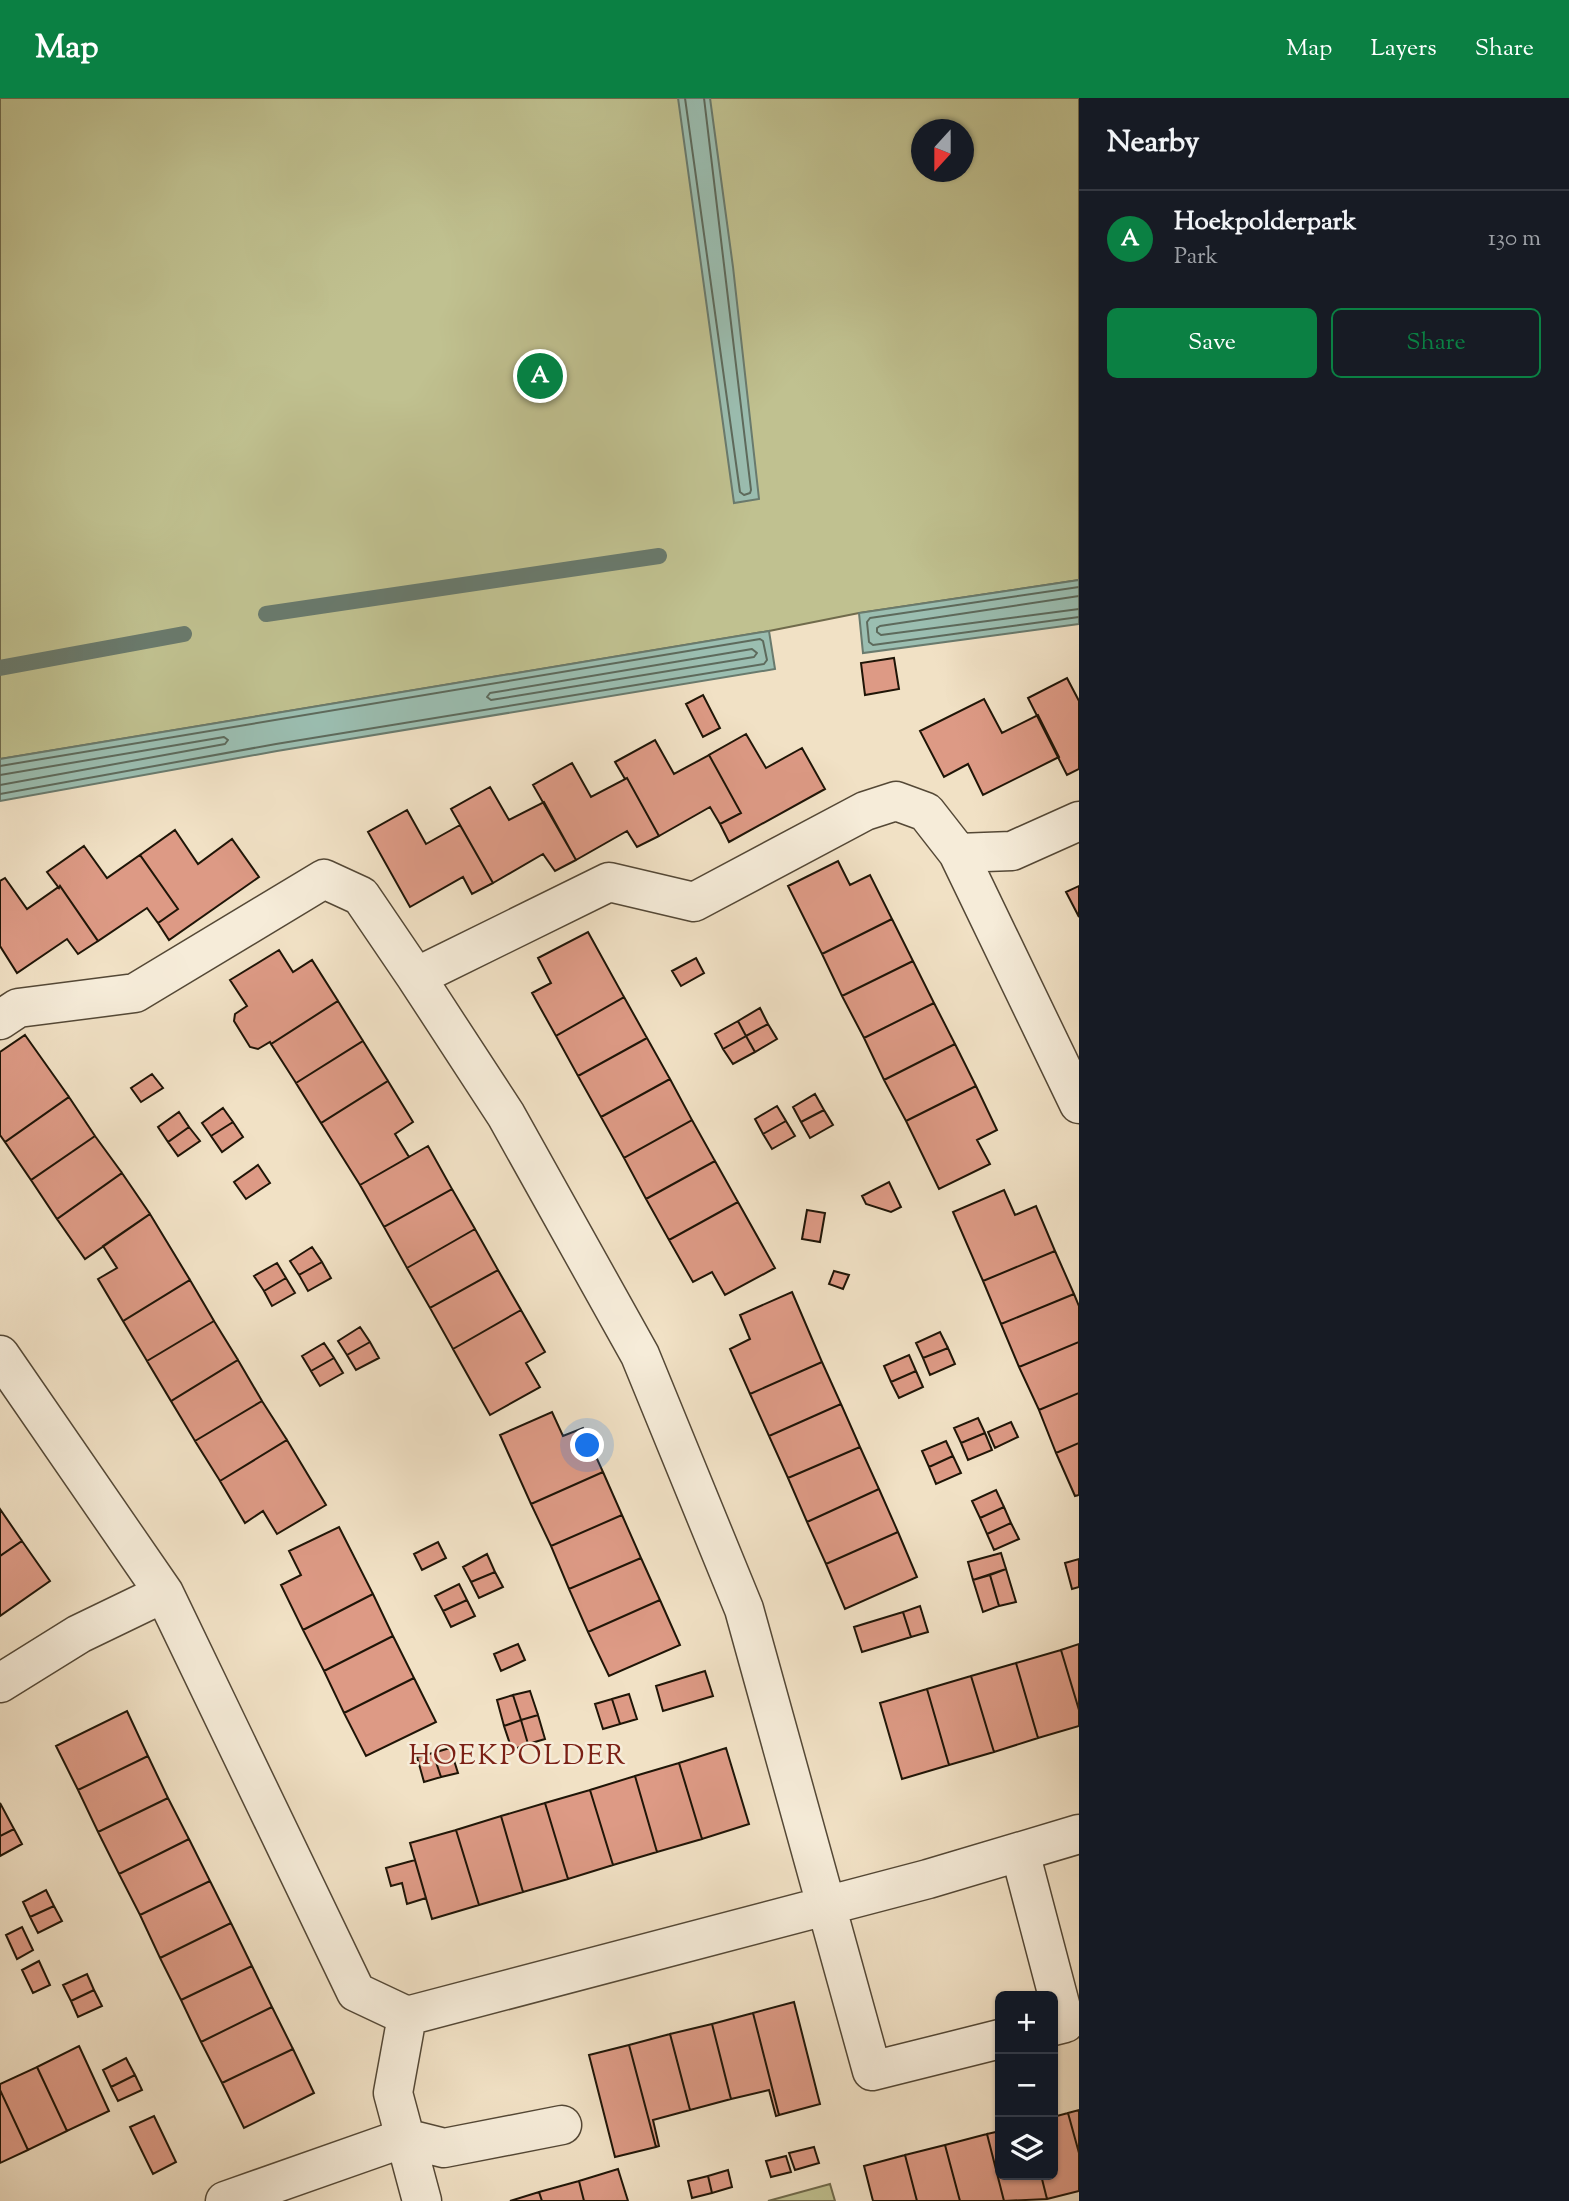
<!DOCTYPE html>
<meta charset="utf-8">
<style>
:root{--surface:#171b24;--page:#20242c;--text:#f1f3f6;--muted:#9ea1a6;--line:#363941;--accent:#0b8043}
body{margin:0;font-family:"Sorts Mill Goudy",serif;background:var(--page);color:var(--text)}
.controls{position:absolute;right:21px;bottom:21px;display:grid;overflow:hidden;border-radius:10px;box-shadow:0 2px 5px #0004}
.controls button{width:63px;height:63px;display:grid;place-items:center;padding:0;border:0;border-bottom:2px solid var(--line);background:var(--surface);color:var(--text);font:35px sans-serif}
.compass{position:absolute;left:911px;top:21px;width:63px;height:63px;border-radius:50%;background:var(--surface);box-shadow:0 2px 5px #0004;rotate:201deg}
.you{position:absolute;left:588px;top:1348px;width:24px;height:24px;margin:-18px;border:5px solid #fff;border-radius:50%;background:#1a73e8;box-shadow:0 0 0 10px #1a73e833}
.badge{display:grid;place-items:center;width:46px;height:46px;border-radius:50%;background:var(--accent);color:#fff;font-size:23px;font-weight:700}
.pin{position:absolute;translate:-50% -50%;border:4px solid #fff;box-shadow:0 2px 7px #0006}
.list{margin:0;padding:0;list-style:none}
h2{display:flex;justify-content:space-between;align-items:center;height:91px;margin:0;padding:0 28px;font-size:30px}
h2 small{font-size:23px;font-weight:400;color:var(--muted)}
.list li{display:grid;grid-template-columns:46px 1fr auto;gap:21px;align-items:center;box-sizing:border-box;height:98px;padding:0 28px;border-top:2px solid var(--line)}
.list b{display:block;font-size:26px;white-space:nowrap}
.list p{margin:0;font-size:23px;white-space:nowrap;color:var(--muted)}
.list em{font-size:23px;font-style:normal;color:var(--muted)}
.actions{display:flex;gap:14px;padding:21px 28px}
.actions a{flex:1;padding:16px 0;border:2px solid var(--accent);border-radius:10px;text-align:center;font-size:24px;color:var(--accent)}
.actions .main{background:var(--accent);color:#fff}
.icon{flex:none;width:38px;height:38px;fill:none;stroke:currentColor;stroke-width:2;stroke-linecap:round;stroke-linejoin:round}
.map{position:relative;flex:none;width:1079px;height:2103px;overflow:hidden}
header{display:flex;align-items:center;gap:42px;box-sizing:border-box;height:98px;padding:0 35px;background:var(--accent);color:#fff}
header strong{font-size:33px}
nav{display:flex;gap:38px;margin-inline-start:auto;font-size:24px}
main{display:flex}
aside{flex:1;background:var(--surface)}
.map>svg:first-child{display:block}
</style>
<header>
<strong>Map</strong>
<nav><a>Map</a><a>Layers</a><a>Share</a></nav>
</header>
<main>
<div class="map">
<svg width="1079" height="2103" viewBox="0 0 1079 2103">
<rect width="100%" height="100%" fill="#f1e1c5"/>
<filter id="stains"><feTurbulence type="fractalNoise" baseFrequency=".00286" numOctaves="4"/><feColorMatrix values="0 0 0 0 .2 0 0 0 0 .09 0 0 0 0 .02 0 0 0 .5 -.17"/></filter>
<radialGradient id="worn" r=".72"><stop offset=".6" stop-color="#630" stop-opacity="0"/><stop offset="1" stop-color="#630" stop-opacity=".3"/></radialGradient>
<path fill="#c0c190" stroke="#706b4c" stroke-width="2" fill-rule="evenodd" d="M0 0H1079V482L859 515 769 533 0 661ZM922 32H964V74H922Z
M830 2086 835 2103H768Z"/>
<path fill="#9bbeb1" stroke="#697a6d" stroke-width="2" d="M678 0H710L733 169 759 401 734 405Z
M1079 482V526L863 555 859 515Z
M769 533 775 571 277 653 0 703V661Z"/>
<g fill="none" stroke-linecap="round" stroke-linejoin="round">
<path stroke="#5d6a5c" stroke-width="2" d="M685 0 740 394 744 397 750 395 751 392 704 0
M1079 489 870 520 867 524 869 544 873 547 1079 519
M1079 498 880 528 877 530V534L881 537 1079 511
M752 551 757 555 754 559 491 602 487 599 490 595Z
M0 668 760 541 763 543 767 562 764 566 276 646 0 696
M0 677 224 639 228 642 225 646 0 687"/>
<path stroke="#697a6d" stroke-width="16" d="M266 516 659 458
M0 570 184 536"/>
</g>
<path fill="#dd9a85" stroke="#1f1507" stroke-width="2" d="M894 560 899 591 865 597 861 565Z
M1067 580 1079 603V671L1067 677 1028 600Z
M703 597 720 630 703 639 686 606Z
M984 601 1002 635 1038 617 1059 659 983 697 968 666 944 679 920 633Z
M746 636 766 670 802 650 825 691 729 744 720 726 741 715 709 657Z
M655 642 674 676 709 657 741 715 720 726 710 709 659 738 627 680 625 681 615 664Z
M572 665 591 699 627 680 659 738 637 749 627 733 576 762 533 687Z
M490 689 509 722 544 704 576 762 555 773 543 756 493 785 451 711Z
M407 712 426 746 460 727 493 785 472 796 463 779 410 809 368 734Z
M175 732 198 766 232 741 259 779 169 842 158 825 178 811 140 757Z
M84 748 107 780 140 757 178 811 158 825 147 810 98 843 60 788 59 790 47 774Z
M838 763 850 787 870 777 892 821 822 856 788 788Z
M5 780 27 811 60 788 98 843 78 856 67 841 17 875 0 848V783Z
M1079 788V819L1066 794Z
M892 821 913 863 842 898 822 856Z
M588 834 624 899 556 938 532 895 551 885 538 860Z
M279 852 293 874 312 862 338 903 271 946 270 944 258 951 250 949 234 923 235 916 247 908 230 882Z
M696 860 704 875 681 888 672 873Z
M913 863 934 905 864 940 842 898Z
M624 899 647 940 578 978 556 938Z
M338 903 363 943 296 985 271 946Z
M934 905 955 946 884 982 864 940Z
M760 910 768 926 746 938 738 923Z
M738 923 746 938 723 951 715 936Z
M768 926 777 941 755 954 746 938Z
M25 937 69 999 5 1044 0 1037V954Z
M746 938 755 954 733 966 723 951Z
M647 940 670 981 601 1019 578 978Z
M363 943 388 983 321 1025 296 985Z
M955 946 976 988 906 1023 884 982Z
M152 976 163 990 141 1004 131 990Z
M670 981 692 1022 624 1060 601 1019Z
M388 983 413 1024 395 1036 409 1059 360 1087 321 1025Z
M976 988 997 1032 977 1042 990 1066 939 1091 906 1023Z
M815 996 824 1012 801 1024 793 1009Z
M69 999 95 1038 31 1082 5 1044Z
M777 1008 786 1023 763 1036 755 1021Z
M223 1010 233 1024 211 1038 202 1025Z
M824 1012 833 1027 810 1040 801 1024Z
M179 1014 189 1029 168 1044 158 1029Z
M692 1022 715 1063 646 1101 624 1060Z
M786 1023 795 1038 772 1051 763 1036Z
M233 1024 243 1039 222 1054 211 1038Z
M189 1029 200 1043 178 1058 168 1044Z
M95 1038 122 1075 57 1121 31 1082Z
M428 1048 452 1091 384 1129 360 1087Z
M715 1063 738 1104 669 1142 646 1101Z
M258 1067 270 1085 246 1101 234 1084Z
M122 1075 150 1116 85 1161 57 1121Z
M889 1084 901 1109 891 1114 866 1106 862 1098Z
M452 1091 475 1131 407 1170 384 1129Z
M1004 1092 1015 1117 1036 1108 1055 1153 983 1183 953 1114Z
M738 1104 775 1170 725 1197 712 1174 693 1184 669 1142Z
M807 1112 825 1115 820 1144 802 1141Z
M150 1116 190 1182 123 1223 98 1181 117 1170 103 1148Z
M475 1131 498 1172 430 1210 407 1170Z
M312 1149 322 1164 299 1177 290 1163Z
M1055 1153 1074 1196 1001 1226 983 1183Z
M322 1164 331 1180 308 1193 299 1177Z
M277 1165 286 1180 264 1193 254 1178Z
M498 1172 521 1212 453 1251 430 1210Z
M834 1173 849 1177 843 1191 829 1186Z
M286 1180 295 1195 272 1208 264 1193Z
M190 1182 214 1223 147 1263 123 1223Z
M792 1194 822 1264 750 1296 730 1251 750 1241 740 1217Z
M1074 1196 1079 1208V1244L1019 1269 1001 1226Z
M521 1212 545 1254 526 1265 540 1289 490 1317 453 1251Z
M214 1223 238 1262 171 1303 147 1263Z
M360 1229 370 1244 347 1257 338 1243Z
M940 1234 948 1250 923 1260 916 1245Z
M370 1244 379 1260 356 1272 347 1257Z
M1079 1244V1295L1039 1312 1019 1269Z
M324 1245 334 1260 311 1273 302 1258Z
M948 1250 955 1266 930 1277 923 1260Z
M909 1257 916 1273 891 1284 884 1268Z
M334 1260 343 1275 320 1288 311 1273Z
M238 1262 262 1303 195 1343 171 1303Z
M822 1264 841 1306 769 1338 750 1296Z
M916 1273 923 1289 899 1300 891 1284Z
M1079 1295V1345L1056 1355 1039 1312Z
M262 1303 287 1342 220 1383 195 1343Z
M841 1306 860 1349 788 1380 769 1338Z
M552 1314 563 1338 583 1330 603 1374 531 1406 500 1337Z
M978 1320 985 1335 961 1345 954 1330Z
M1011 1324 1018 1339 995 1350 988 1334Z
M985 1335 992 1352 968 1362 961 1345Z
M287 1342 326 1407 277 1436 263 1413 245 1425 220 1383Z
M946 1343 953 1358 929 1369 922 1353Z
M1079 1345V1397L1075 1398 1056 1355Z
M860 1349 879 1391 807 1424 788 1380Z
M953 1358 961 1375 936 1386 929 1369Z
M603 1374 622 1417 551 1448 531 1406Z
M879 1391 898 1434 826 1466 807 1424Z
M996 1392 1004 1409 980 1420 972 1403Z
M1004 1409 1011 1425 987 1436 980 1420Z
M0 1411 22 1443 0 1458Z
M622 1417 641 1460 569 1491 551 1448Z
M1011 1425 1019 1441 994 1452 987 1436Z
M339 1429 373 1496 303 1532 281 1487 301 1477 289 1453Z
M898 1434 917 1479 845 1511 826 1466Z
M22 1443 50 1483 0 1518V1458Z
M438 1444 446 1460 422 1472 414 1456Z
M1001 1455 1006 1471 973 1482 968 1464Z
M487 1456 495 1474 471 1484 463 1469Z
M641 1460 660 1502 588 1534 569 1491Z
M1079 1461V1489L1072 1491 1065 1465Z
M1006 1471 1016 1504 999 1508 990 1477Z
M495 1474 503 1489 479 1500 471 1484Z
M990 1477 999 1508 983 1514 973 1482Z
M459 1486 467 1502 443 1513 435 1498Z
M373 1496 393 1538 324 1573 303 1532Z
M467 1502 475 1518 451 1529 443 1513Z
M660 1502 680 1547 609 1578 588 1534Z
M920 1508 928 1534 911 1539 903 1514Z
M903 1514 911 1539 862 1554 854 1529Z
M393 1538 414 1580 344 1615 324 1573Z
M518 1546 525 1562 501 1573 494 1556Z
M1079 1546V1612L1061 1552Z
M1061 1552 1079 1612V1628L1038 1640 1016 1565Z
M1016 1565 1038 1640 994 1654 971 1578Z
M705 1573 713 1598 663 1613 656 1588Z
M971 1578 994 1654 949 1667 927 1591Z
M414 1580 436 1624 366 1658 344 1615Z
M927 1591 949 1667 902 1681 880 1605Z
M530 1593 538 1617 521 1622 513 1597Z
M629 1596 637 1621 620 1626 612 1601Z
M513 1597 521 1622 504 1628 497 1602Z
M612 1601 620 1626 603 1631 595 1606Z
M127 1613 148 1658 78 1692 56 1648Z
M538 1617 545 1641 528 1646 521 1622Z
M521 1622 528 1646 512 1652 504 1628Z
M450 1650 458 1675 441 1679 433 1655Z
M726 1650 749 1726 702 1741 679 1665Z
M433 1655 441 1679 424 1684 417 1659Z
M148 1658 168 1700 98 1734 78 1692Z
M679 1665 702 1741 657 1754 635 1678Z
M635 1678 657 1754 613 1767 590 1692Z
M590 1692 613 1767 568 1781 545 1705Z
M168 1700 189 1741 119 1776 98 1734Z
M0 1705 14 1731 0 1738Z
M545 1705 568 1781 523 1794 501 1718Z
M501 1718 523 1794 479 1807 456 1732Z
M14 1731 22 1746 0 1758V1738Z
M456 1732 479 1807 432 1821 410 1745Z
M189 1741 210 1783 140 1817 119 1776Z
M415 1762 426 1800 407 1806 402 1785 391 1788 386 1770Z
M210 1783 231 1825 160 1860 140 1817Z
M46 1792 54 1808 30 1819 23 1804Z
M54 1808 62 1823 38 1835 30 1819Z
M231 1825 252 1868 181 1902 160 1860Z
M22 1829 33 1852 17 1861 6 1837Z
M39 1863 50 1887 33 1895 22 1872Z
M252 1868 272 1909 201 1944 181 1902Z
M87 1876 94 1892 71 1903 63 1887Z
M94 1892 102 1908 78 1919 71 1903Z
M794 1904 820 2006 779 2017 753 1915Z
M272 1909 293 1951 222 1985 201 1944Z
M753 1915 779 2017 776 2018 769 1992 731 2001 712 1926Z
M712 1926 731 2001 690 2012 670 1936Z
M670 1936 690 2012 653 2022 659 2048 656 2049 629 1947Z
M629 1947 656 2049 615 2059 589 1957Z
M79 1948 109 2013 67 2033 37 1969Z
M293 1951 314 1995 244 2030 222 1985Z
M126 1960 135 1977 111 1989 103 1972Z
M37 1969 67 2033 28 2052 0 1992V1986Z
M135 1977 142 1992 118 2003 111 1989Z
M0 1992 28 2052 0 2065Z
M1079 2012V2055L1068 2015Z
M1068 2015 1079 2055V2093L1047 2101 1041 2077H1053V2019Z
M154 2018 176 2064 153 2076 130 2029Z
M1000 2033V2077H1041L1047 2101 1004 2103 987 2036Z
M987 2036 1004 2103H960L945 2047Z
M945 2047 960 2103H917L905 2057Z
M814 2049 819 2065 795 2072 789 2055Z
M905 2057 917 2103H873L864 2068Z
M786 2058 791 2074 771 2079 766 2063Z
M618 2071 628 2103H584L579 2083Z
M728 2072 732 2089 712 2095 708 2078Z
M708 2078 712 2095 692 2100 688 2083Z
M579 2083 584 2103H542L539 2094Z
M539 2094 542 2103H510Z"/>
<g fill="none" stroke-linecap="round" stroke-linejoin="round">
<g stroke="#544836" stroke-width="41">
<path id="street" d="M958 755 1079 1006
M416 879 506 1017 640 1257 744 1511 872 1973 1000 1941
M0 922 18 910 135 895 324 781 361 798 416 879 609 784 694 804 865 713 896 703 926 714 958 755 1012 753 1079 723
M0 1257 164 1495 356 1894 407 1918 928 1781 1079 1736
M0 1585 79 1536 164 1495
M1020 1754 1065 1925 1053 1928
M407 1918 393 1995 422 2103
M225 2103 404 2040 444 2050 562 2027"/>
</g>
<use href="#street" stroke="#f6ecd9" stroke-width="38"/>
</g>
<g text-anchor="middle" stroke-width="5" stroke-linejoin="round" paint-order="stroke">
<g font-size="28" letter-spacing="2" fill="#7a1f14" stroke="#f6ecd9">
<text x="518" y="1666">HOEKPOLDER</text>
</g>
</g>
<rect width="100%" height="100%" filter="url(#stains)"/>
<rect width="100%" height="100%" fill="url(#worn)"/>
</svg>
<div class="controls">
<button>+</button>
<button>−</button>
<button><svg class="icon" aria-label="layers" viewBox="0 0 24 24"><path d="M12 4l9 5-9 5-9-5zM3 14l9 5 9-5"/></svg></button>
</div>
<svg class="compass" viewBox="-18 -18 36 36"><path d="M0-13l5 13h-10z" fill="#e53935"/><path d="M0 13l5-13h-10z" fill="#9ea1a6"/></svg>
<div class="you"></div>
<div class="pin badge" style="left:540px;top:278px">A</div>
</div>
<aside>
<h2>Nearby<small></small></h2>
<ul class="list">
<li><span class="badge">A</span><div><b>Hoekpolderpark</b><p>Park</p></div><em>130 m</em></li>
</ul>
<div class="actions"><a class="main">Save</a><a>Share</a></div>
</aside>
</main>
